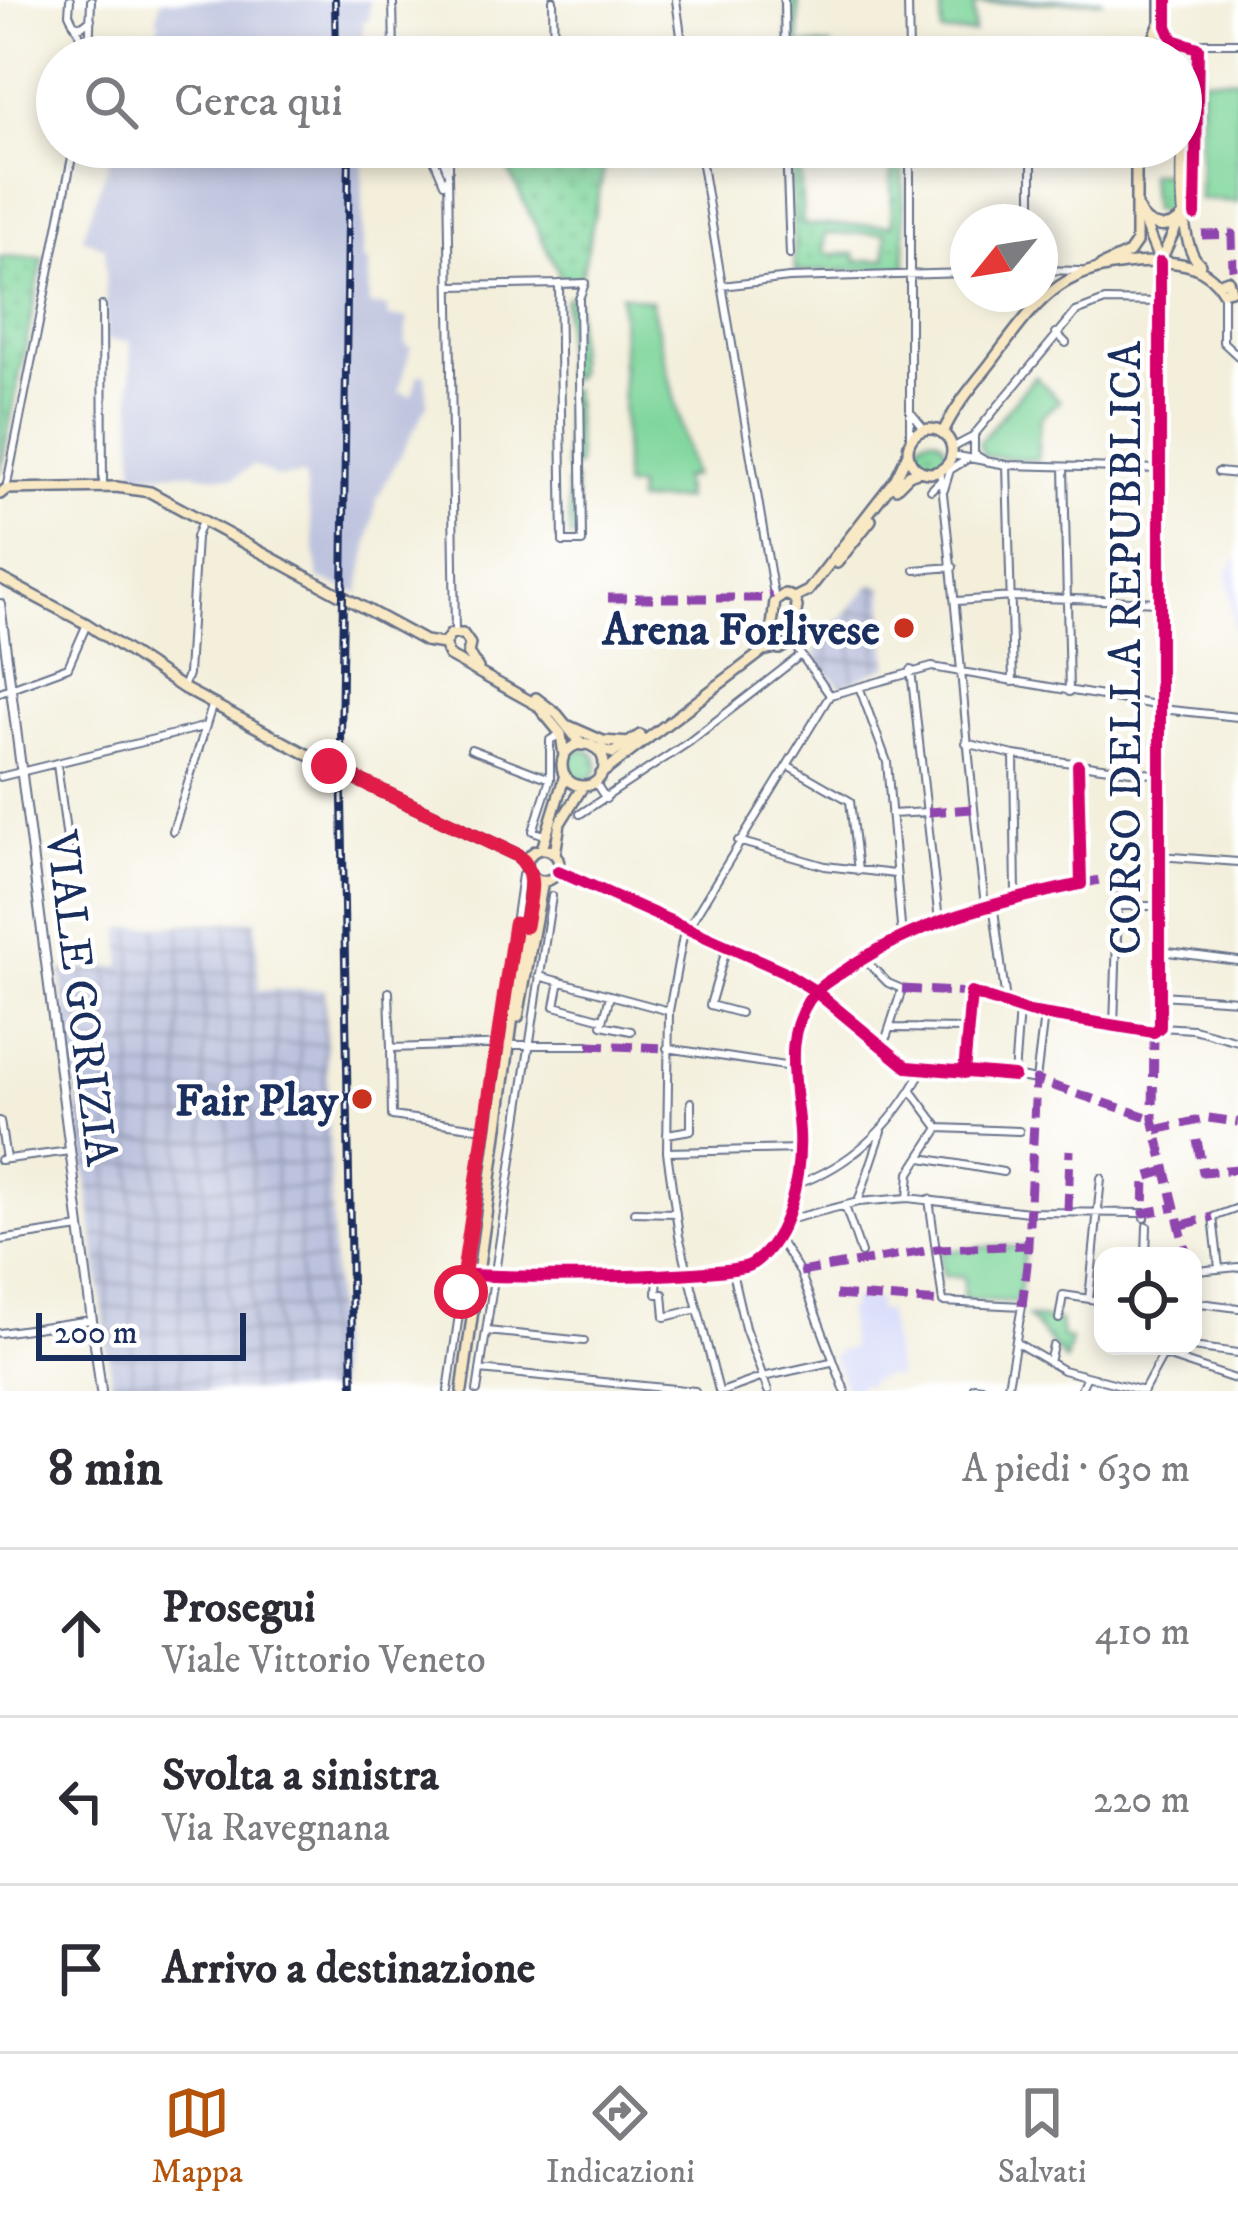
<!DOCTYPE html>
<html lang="it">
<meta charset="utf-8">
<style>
:root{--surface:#fff;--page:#f7f7f7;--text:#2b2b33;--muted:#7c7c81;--line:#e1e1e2;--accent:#b45309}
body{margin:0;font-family:"IM FELL DW Pica",serif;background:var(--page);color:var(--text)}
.controls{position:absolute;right:36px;bottom:36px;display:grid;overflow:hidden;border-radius:24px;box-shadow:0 6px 18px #0003}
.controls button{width:108px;height:108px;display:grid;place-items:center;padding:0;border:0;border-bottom:3px solid var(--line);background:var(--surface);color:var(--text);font:60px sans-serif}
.compass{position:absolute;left:950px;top:204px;width:108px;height:108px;border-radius:50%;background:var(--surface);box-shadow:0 6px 18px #0003;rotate:240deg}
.scale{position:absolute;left:36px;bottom:30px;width:210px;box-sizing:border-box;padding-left:12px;border:6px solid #1b2f5e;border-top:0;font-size:33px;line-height:42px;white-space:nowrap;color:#1b2f5e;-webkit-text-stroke:9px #fff;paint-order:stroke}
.stop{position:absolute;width:36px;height:36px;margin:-27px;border:9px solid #e11d48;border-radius:50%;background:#fff}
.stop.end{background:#e11d48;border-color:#fff;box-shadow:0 3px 12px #0008}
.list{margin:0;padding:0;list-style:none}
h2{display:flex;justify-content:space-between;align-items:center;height:156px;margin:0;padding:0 48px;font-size:51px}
h2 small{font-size:39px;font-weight:400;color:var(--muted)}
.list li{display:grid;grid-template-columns:78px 1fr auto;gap:36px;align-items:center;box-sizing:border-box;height:168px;padding:0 48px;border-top:3px solid var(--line)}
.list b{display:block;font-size:45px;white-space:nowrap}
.list p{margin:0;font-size:39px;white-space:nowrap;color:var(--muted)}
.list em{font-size:39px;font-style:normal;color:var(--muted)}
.icon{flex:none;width:66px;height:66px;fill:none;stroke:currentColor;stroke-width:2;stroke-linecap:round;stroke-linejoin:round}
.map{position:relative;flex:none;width:1238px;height:1391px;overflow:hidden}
.search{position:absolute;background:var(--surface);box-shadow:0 6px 18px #0003;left:36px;right:36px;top:36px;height:132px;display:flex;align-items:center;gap:30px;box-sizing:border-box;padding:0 42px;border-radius:66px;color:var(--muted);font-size:45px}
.sheet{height:660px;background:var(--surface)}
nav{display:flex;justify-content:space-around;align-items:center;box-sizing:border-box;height:168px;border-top:3px solid var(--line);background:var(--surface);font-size:33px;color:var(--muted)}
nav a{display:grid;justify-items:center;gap:6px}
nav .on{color:var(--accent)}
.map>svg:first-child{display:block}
</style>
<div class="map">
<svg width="1238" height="1391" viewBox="0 0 1238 1391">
<defs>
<pattern id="industrial-grid" width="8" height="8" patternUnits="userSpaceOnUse" patternTransform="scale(3)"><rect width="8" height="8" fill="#bdc3de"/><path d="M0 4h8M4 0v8" fill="none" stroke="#999fb7"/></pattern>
<pattern id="grass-dots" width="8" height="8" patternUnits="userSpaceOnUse" patternTransform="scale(3)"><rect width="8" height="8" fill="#7fd69b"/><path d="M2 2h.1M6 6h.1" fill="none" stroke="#6db888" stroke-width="1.8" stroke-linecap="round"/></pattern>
</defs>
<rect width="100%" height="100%" fill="#fff"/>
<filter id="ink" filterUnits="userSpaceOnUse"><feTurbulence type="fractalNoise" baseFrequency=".00833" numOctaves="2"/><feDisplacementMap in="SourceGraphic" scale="24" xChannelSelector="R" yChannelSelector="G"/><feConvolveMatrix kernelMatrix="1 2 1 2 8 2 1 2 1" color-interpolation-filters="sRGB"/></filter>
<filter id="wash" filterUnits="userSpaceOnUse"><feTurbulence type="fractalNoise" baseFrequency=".004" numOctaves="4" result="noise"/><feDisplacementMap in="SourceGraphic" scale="48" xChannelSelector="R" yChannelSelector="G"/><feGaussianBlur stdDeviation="2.7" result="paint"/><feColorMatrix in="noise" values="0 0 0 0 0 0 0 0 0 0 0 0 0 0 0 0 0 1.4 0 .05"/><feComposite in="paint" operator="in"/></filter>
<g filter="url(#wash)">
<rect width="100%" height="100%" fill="#f3efdb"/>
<path fill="#d4d8f9" d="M1238 557V663L1227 572Z
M851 1298 877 1300 878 1311H887L898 1378 888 1375 869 1381V1386L861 1383 856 1391H847L832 1355 838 1354V1350L851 1349 846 1309H851Z"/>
<path fill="url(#industrial-grid)" d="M873 583 883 588 888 666 841 686 818 664 816 650 823 637Z
M256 920 259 990 325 989 337 1391H113L61 971 122 966 121 928Z"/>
<path fill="#bdc3de" d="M161 0H369V21H363V57H147L150 33H155L160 21 156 20Z
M114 147H363V261L368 262 369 305 387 307 388 317 408 318 405 345 411 347 399 392 412 396 418 374H425L428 404 377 499 359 593 319 579 304 475 278 478 253 465 234 478 186 472 134 474 130 341 106 340 105 247 82 238Z"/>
<path fill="url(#grass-dots)" stroke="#4d827c" stroke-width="3" fill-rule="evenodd" d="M788 0H798L799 45 831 46V55H789Z
M791 164H800L803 225H892L891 167H902L906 268 795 272ZM886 233V259L856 261 855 254H825V234Z
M507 167 604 169 581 279 562 280Z
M1149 173H1174V207L1168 213 1152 210Z
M0 257 43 258 0 473Z
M569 296 576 301V374L571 380 564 375 565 300Z
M573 389 578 465 569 471 566 467 565 392Z
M916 452a15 15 0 1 1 30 0a15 15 0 1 1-30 0Z
M575 481 578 536 570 538 567 484Z
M568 765a15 15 0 1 1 30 0a15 15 0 1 1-30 0Z
M1028 1317 1060 1321 1062 1338 1071 1340 1066 1361Z"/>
<path fill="#7fd69b" stroke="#4d827c" stroke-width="3" d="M915 0H1104L974 4V33H942L941 4H915Z
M1201 78 1238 79V202L1199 199Z
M621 294 651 301 693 476 682 478 685 499 637 502V487H624Z
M1035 376 1060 401 1040 418 1037 460 984 456 979 443Z
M985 1247H1025L1018 1302 963 1299 964 1277 943 1276 940 1252Z"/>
</g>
<g filter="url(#ink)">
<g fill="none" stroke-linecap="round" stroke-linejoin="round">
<g stroke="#67728a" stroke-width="10">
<path id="minor" d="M70 0 69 14 74 24 82 26 91 19
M393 0 394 57
M553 0 554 57
M676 0 684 57
M784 0 785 57
M908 0 909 57
M76 27 88 53
M89 57 91 0
M1186 67V49L1193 43H1238
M413 147 433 157 444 183
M438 147 448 173 455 632
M449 147V169
M699 147 775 601
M786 147 790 255
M1032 147V222
M1040 270 1081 271
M585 283 579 299 582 542H563L559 284Z
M450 286 559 284
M722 286 789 278 968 273
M1223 292V342L1238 356
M102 306 103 487
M1056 333 1066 343
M913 415 925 430
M910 442V147
M952 448 971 438
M952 455 1007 465 1161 469
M984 460 974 454V435L1076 312 1105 301 1161 302
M1007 465 1013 682
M1064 467 1069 692
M940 470C959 615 966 760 985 904
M1218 472 1238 474
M6 489 74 147
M931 490 941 480
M944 490 950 470 966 460
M915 570 953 567
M957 601 1012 597 1162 602
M791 641 830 695
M911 670 939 921
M183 688 188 674 196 537 202 521
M860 689 887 762 902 938
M0 692 68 667 87 624
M830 695 932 667 1161 706
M1161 709 1238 717
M966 743 1014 755 1160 775
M471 749 550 779
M1014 755 1016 895
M57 764 69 855
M789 766 850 801 858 871
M0 777 203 727
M595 782 606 799
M580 814 689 742 797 658
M891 814 928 812
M173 831 213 703
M547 836 533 831 550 779V740L561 734
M738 841 825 866 895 874
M1159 856 1238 862
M558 871 783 971 815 991 907 1067 1014 1076
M993 902 1006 1002
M727 946 710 1005 740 1013
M1160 951 1238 961
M863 958 888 983 902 989 883 1048
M539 976 669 1011
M560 981 555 1006 603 1019
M389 992 391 1048 510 1044
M1160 995 1238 1000
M610 996 602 1025 631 1031
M1019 1009 1014 1076 1036 1080 1044 1015
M1114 1026 1118 906H1159
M1160 1027 1193 1029 1238 1041
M892 1028 966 1029
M512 1045H588
M391 1048 392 1116 485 1129
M667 1048 791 1067
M964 1073 971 993 1029 1012 1154 1032 1160 1027V263
M911 1090 939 1128 1019 1131
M0 1121 6 1159
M667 1134 691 1130V1102
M667 1152 799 1149
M922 1158 1003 1172
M0 1160 70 1151
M795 1185C853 1165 893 1125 922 1071
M908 1198 910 1173 939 1128
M929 1199 943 1302 1022 1306 1007 1391
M858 1202 882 1131
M845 1206 861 1253
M634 1212 676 1213
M783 1221 858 1202 908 1198 1028 1212 1144 1213 1145 1218
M777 1237 800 1272 845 1391
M0 1240 80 1228
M1146 1256 1147 1226
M1219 1268 1213 1217 1238 1208
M1197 1271 1238 1267
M732 1272 745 1328 768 1391
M463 1274C498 1279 732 1278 752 1264 790 1239 801 1174 799 1132 796 1084 780 1034 815 992 822 984 835 977 844 971 916 921 997 902 1081 884L1078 765
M658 1274 657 1294H663L665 1317 697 1309
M1089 1299 1101 1178
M1193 1302 1238 1308
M1059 1319 1063 1295 1103 1301
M487 1331 584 1341
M0 1333 91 1320
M1017 1343 1063 1370 1144 1391
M1184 1346 1238 1353
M1163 1355 1238 1380
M1049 1362 1053 1346
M480 1370 695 1391
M1144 1390 1168 1346
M448 1391 522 875
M477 1391 552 896
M719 1391 679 1236 667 1152 669 1011 683 936 830 695
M724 1391 763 1377 831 1362
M972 1391 974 1387 1003 1391
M1080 1391 1086 1378"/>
</g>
<g stroke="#67728a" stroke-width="12">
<path id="tertiary" d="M0 604 101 1391"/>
</g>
<g stroke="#67728a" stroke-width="14">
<path id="secondary" d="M1161 21 1178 57
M1146 57 1161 21V0
M1181 64 1186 76C1185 117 1171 239 1200 264
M1138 209C1146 228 1169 233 1183 216
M1144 222 1160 262
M1160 262 1178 223
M1101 266 1129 253 1136 243V147
M908 451a22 22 0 1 1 44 0a22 22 0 1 1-44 0Z
M943 433C954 407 973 386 990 364 1042 295 1060 265 1153 262 1183 261 1209 267 1223 292L1231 290 1228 280 1220 283
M896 488 909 475 920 471
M0 494 6 489 116 487 150 492 425 641 444 644
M837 563 871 520
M0 578 87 624 183 688 329 766 517 855 527 864
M785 594 794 598 797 607 790 643 779 649 770 643 775 601Z
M794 598 808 591 896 478 908 453
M444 644 449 656 537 705 561 734 564 756
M444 644 451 634H463L470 644 468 653
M468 653 478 668
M536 698 557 714 582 745
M569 726 603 741 630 743
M562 765a21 21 0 1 1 42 0a21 21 0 1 1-42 0Z
M593 747 613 753 640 735
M601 774 763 651 776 648
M542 849 565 775
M527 865a16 16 0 1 1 32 0a16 16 0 1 1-32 0Z
M555 854 560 823 583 786
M518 1017 543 881
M462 1391 532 877"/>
</g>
<use href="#minor" stroke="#fff" stroke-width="6"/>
<use href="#tertiary" stroke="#fff" stroke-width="8"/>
<use href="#secondary" stroke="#f8e8c3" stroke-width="9"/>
<g stroke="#1b2f5e" stroke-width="8">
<path id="rail" d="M335 0 336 57
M349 147 341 745 353 1391"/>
</g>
<use href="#rail" stroke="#fff" stroke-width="3" stroke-dasharray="9" stroke-linecap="butt"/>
<path stroke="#8e44ad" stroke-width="9" stroke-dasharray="18 9" stroke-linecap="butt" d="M1202 235 1232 234 1233 270
M608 598H764L772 594
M928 812 972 809
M1081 884 1118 876V906
M902 989 971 993
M1154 1032 1153 1119 1187 1256
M588 1045 667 1048
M1156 1130 1208 1118 1238 1122
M1197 1140 1203 1172 1238 1169
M1165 1171 1145 1177 1144 1213 1176 1207
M1068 1211 1070 1150
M1182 1225 1213 1217
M1193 1271H1197
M800 1272 937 1249 1027 1245
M836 1295 943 1302
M1022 1306 1027 1265 1036 1080 1153 1119"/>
<g stroke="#fff" stroke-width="20">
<path id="cycleway" d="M1167 0V26L1173 40 1198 48 1195 215
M558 871 783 971 815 991 907 1067 1014 1076
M964 1073 971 993 1029 1012 1154 1032 1160 1027V262
M463 1274C498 1279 732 1278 752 1264 790 1239 801 1174 799 1132 796 1084 780 1034 815 992 822 984 835 977 844 971 916 921 997 902 1081 884L1078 765"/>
</g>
<use href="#cycleway" stroke="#d6006c" stroke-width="12"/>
</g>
</g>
<g fill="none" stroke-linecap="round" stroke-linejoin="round" filter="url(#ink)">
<path stroke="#e11d48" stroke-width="15" d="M329 766 517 855C539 873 529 899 525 926L515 924 461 1292"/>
</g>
<g fill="#c8321e" stroke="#fff" stroke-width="4.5">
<circle cx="904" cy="628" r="12"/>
<circle cx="362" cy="1099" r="12"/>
</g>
<g text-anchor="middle" stroke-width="9" stroke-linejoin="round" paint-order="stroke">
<g font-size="45" font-weight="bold" fill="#1b2f5e" stroke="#fff" text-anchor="end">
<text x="880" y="644">Arena Forlivese</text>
<text x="338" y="1115">Fair Play</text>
</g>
<g font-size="45" fill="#1b2f5e" stroke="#fff">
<text transform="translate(1124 648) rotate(-90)" y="16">CORSO DELLA REPUBBLICA</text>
<text transform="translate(83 998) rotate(83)" y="16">VIALE GORIZIA</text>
</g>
</g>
</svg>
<div class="controls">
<button><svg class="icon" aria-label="locate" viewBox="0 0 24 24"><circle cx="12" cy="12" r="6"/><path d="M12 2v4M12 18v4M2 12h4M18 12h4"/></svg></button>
</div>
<svg class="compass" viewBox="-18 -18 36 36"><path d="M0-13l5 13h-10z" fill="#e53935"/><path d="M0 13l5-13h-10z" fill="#7c7c81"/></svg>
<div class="scale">200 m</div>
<div class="stop" style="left:461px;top:1292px"></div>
<div class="stop end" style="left:329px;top:766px"></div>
<div class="search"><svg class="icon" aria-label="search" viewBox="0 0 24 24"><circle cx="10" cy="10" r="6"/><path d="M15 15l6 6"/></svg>Cerca qui</div>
</div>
<section class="sheet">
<h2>8 min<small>A piedi · 630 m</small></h2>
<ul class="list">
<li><svg class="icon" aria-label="ahead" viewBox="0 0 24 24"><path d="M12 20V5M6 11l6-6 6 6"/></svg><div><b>Prosegui</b><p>Viale Vittorio Veneto</p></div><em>410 m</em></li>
<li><svg class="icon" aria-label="left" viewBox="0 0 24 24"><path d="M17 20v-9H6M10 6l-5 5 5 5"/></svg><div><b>Svolta a sinistra</b><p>Via Ravegnana</p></div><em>220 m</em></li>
<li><svg class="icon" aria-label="arrive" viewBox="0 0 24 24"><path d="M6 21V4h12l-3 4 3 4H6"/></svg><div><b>Arrivo a destinazione</b></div></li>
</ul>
</section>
<nav>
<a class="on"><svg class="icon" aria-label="map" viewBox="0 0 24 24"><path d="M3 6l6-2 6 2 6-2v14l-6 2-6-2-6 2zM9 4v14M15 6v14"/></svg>Mappa</a>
<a><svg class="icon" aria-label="directions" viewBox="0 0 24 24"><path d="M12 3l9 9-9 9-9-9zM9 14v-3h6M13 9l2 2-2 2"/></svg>Indicazioni</a>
<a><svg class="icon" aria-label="saved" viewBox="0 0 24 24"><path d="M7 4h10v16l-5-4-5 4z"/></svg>Salvati</a>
</nav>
